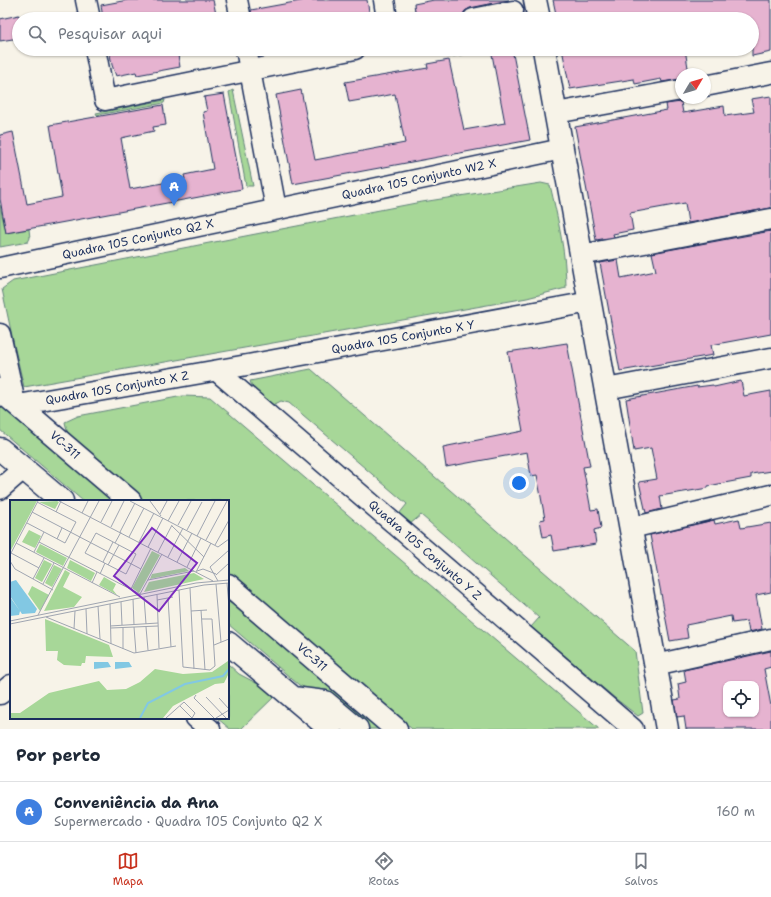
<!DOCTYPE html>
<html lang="pt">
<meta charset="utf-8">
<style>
:root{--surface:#fff;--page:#f2f2f3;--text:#1f2937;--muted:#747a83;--line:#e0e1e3;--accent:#c8321e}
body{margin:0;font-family:"Shantell Sans",sans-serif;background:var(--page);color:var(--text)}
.controls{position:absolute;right:12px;bottom:12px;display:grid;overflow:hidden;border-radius:8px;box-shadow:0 1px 3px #0004}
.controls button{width:36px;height:36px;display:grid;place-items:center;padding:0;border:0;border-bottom:1px solid var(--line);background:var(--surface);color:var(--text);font:20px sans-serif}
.compass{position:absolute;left:675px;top:68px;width:36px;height:36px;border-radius:50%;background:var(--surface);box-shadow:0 1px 3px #0004;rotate:52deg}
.you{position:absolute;left:519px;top:483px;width:14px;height:14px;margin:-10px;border:3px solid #fff;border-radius:50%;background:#1a73e8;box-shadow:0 0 0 6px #1a73e833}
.badge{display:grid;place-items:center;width:26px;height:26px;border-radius:50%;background:var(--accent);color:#fff;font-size:13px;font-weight:700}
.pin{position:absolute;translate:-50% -33px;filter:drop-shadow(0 1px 2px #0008)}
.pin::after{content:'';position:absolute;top:21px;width:14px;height:12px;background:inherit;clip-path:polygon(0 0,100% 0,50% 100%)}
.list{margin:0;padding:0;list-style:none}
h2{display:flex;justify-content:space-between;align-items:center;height:52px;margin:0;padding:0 16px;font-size:17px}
h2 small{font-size:13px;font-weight:400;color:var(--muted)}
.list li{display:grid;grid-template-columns:26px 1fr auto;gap:12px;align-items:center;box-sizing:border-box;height:60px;padding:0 16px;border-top:1px solid var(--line)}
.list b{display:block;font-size:15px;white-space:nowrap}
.list p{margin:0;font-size:13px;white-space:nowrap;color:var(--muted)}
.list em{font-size:13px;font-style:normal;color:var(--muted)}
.icon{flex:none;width:22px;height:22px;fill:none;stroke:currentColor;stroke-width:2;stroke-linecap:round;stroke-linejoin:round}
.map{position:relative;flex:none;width:771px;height:729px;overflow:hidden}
.search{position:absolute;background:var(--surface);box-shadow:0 1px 3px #0004;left:12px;right:12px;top:12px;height:44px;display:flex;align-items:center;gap:10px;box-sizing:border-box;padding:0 14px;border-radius:22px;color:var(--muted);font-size:15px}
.sheet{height:112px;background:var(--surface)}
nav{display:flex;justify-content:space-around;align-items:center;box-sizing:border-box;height:56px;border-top:1px solid var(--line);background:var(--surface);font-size:11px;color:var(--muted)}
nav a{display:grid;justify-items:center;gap:2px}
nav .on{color:var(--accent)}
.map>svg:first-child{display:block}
</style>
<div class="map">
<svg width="771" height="729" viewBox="0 0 771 729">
<rect width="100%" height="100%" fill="#f7f3e8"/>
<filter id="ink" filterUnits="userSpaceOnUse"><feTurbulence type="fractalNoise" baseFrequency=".025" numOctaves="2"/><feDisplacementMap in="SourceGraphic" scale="8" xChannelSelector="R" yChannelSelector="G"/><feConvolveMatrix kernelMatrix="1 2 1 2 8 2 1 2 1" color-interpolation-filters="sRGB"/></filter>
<g filter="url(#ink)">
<path fill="#a7d798" stroke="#61837b" d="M447 49H489V50L449 57Z
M233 90 253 186H246L229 92Z
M165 100 164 103 97 115 96 113Z
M541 183 550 185C558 219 566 253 566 288L527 298 24 387 14 345 2 289 13 281 416 203Z
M0 205 6 233 29 229 30 238 28 242 0 247Z
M311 369 635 651 643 713 638 716 616 699 531 627 539 618 421 515 410 524 403 520 399 514 407 504 289 403 281 401 273 405C264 399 253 392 250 381Z
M183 396 210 397 599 729H412L228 572V501H145L68 435 65 422 78 416Z
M0 404 112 499 107 501H83L0 430Z
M228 602 238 606 381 729H368L337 703 299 685 228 624Z
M228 664 239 674 277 694 241 729H230L217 718H228Z"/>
<path fill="#e6b3d0" stroke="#1b2f5e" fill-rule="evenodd" d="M128 0H213L217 19H103L101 5Z
M306 0H367L370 17 362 19H252L251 10Z
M434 0H509L470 8 465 11 462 18 455 19H416L414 4Z
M553 0H771V52L752 56V19H557Z
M19 15V38L0 41V19Z
M109 49H177L180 67 137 75 136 72 116 76 112 65Z
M491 49H512L530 140 293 184 276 95 301 90 315 160 405 143 395 94 349 102 345 82 428 68 427 64 449 60 464 130 505 123Z
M562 49H685L689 74H681V79L662 82 661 79 635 84 634 79 570 89Z
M224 94 242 189 6 233 0 199V135L13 132 27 204 62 197 50 125 163 105 166 125 153 127 154 131 121 138 130 189 185 179 184 175 213 169 203 112 207 111 204 97Z
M771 96V208L688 223 685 203 658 208 630 213 633 230 613 234 614 237 596 240 575 127 667 110 666 104 681 102 683 113 724 106 725 116 754 112 751 99Z
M771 231V334L711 345 713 355 620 371 600 263 618 260 621 278 656 271 652 253Z
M567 343 590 466 583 467 591 510 598 509 601 528 594 530 596 544 554 551 551 535 543 537 540 520 545 519 537 475 531 476 527 452 446 467 443 447 523 431 508 352Z
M741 381 744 396 771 391V471L751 474V478L708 486V488L660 496 662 509 646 513 639 482 657 479 651 448 634 451 626 399 697 386V387L713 385 714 387Z
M739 519 741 528 771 523V592L756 595 762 629 749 632 747 621 732 623 731 616 686 625 688 638 670 641 650 535 714 520 715 524Z
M771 651V667L764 669 771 706V729H686L684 716 677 717 674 700 680 699 678 684 686 682 684 670ZM726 684H756V714H726Z"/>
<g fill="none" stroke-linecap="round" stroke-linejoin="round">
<g stroke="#1b2f5e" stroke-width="23">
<path id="street" d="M86 0 90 19
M237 0 241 19
M384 0 387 19
M473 19 513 11
M95 49 105 100 355 49
M246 49 276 209
M705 86 771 73
M556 113 681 90
M581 255 771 219
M0 268 562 149
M0 334 15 403
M217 371 633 729
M606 389 771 358
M18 405 253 364 590 302
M0 489 23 469
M631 528 771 495
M655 665 771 639
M0 694 11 685
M196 718 210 729"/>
</g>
<g stroke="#1b2f5e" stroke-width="25">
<path id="secondary" d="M535 0 539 19
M544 49 667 729
M0 390 130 501
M0 449 62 501
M228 585 396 729
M228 643 330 729
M293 698 325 702 357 729"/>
</g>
<use href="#street" stroke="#f7f3e8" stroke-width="20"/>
<use href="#secondary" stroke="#f7f3e8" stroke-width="22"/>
</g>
</g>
<g text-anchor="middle" stroke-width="4" stroke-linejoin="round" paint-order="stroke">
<g font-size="12" fill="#1b2f5e" stroke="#f7f3e8">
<text transform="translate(419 179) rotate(-12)" y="4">Quadra 105 Conjunto W2 X</text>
<text transform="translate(138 239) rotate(-12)" y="4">Quadra 105 Conjunto Q2 X</text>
<text transform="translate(403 337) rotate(-10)" y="4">Quadra 105 Conjunto X Y</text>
<text transform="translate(117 388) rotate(-10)" y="4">Quadra 105 Conjunto X Z</text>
<text transform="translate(65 445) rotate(41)" y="4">VC-311</text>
<text transform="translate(425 550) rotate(41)" y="4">Quadra 105 Conjunto Y Z</text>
<text transform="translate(312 657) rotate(41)" y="4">VC-311</text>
</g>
</g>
<g transform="translate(10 500)">
<rect width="219" height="219" fill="#f7f3e8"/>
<path d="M0 1H27L0 52ZM47 1 49 2 45 9 29 2ZM19 30 31 36 25 48 12 42ZM30 44 57 58 53 66 26 52ZM142 51 150 55 129 93 122 88ZM34 60 42 64 32 82 25 78ZM60 60 85 73 81 81 57 68ZM44 65 52 69 42 87 35 83ZM175 68 179 71 140 79 142 74ZM55 70 60 73 53 87 72 97 64 107 34 111ZM184 73 194 79 134 92 139 82ZM94 77 106 84 103 90 107 95 89 85ZM22 86 39 95 30 111 18 94ZM35 119 99 145 103 157 76 156 75 163H72L71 166 54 165 47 160 48 151H36ZM219 155V173L214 183 205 184 163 206 153 218H0V213H10L39 193 89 181 97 190 116 189 130 182 145 169 173 174 202 172 218 161Z" fill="#a7d798"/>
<path d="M6 80 27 109 25 113 12 114 0 96V82ZM0 97 10 111 9 115 0 116ZM84 162H98L101 167 84 169ZM105 162H119L122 167 105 169Z" fill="#82c8e3"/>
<path fill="none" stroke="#82c8e3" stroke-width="2" d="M130 218 138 203 175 184 213 176 219 169"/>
<path fill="none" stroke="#9fa5b1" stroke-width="1" d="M49 1 203 81M120 1 208 47 219 39M140 1 151 16M22 12 131 69M46 12 51 1M72 13 78 1M150 14 157 1M158 21 169 1M91 22 102 1M17 23 55 43 66 22 27 2M168 25 181 1M162 26 194 57M101 27 114 1M177 30 192 2M110 32 125 3M86 33 126 54 116 74 75 53ZM187 36 205 1M119 37 134 8M47 39 52 28M196 40 217 1M29 42 130 94M129 42 144 13M6 43 110 97M105 43 111 32M205 45 219 20M138 47 153 18M24 52 34 32M148 52 162 25M1 53 29 68M0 55 28 1M158 57 173 28M0 61 5 69 43 90M93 62 103 42M167 62 182 33M98 65 109 45M177 67 191 38M187 71 193 69 206 74M186 72 201 43M90 74 95 63M206 75 219 63M23 79 34 58M138 80 184 71M208 81 200 67 219 50M82 83 87 72M217 83 219 107M33 84 44 63M206 84 211 142M180 88 184 169M121 89 141 48M169 90 173 167 200 170 205 166 202 119H192M130 94 152 54M147 95 149 148M134 97 136 124M158 98 161 147M123 99 124 125M147 100 163 97M111 102 112 125M100 104 101 144M88 106 90 139M76 109 77 134M191 110 195 170M181 111 197 110M28 115 89 1M36 117 124 153 166 146M0 121 186 83 219 80M0 124 194 85 219 83M100 126 148 123M124 127 126 153M136 127 138 150M101 128 148 126M113 128V149M64 129 65 111M204 145 219 139M186 195 184 198 204 218M196 197 216 218M209 198 219 209M170 206 182 218M156 218 174 202 185 213 182 218M206 218 219 210"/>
<path fill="#7b2cbf" fill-opacity="0.15" stroke="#7b2cbf" stroke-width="2" d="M142 28 187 63 149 111 104 76Z"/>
<rect width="219" height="219" fill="none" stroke="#1b2f5e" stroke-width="2"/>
</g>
</svg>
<div class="controls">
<button><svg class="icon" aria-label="locate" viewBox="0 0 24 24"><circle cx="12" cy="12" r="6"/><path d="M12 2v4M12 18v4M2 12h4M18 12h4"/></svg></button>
</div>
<svg class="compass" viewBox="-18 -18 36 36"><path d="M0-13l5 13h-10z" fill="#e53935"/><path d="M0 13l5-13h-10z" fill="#747a83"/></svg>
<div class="you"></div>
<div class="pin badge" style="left:174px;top:206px;background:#3f7fe0">A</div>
<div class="search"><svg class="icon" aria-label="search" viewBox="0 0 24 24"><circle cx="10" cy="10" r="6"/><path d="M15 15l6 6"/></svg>Pesquisar aqui</div>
</div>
<section class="sheet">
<h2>Por perto<small></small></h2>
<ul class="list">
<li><span class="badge" style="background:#3f7fe0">A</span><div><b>Conveniência da Ana</b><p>Supermercado · Quadra 105 Conjunto Q2 X</p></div><em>160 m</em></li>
</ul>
</section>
<nav>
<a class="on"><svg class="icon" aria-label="map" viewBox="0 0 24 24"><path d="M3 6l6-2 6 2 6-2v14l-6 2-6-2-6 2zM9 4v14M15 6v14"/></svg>Mapa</a>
<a><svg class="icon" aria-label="directions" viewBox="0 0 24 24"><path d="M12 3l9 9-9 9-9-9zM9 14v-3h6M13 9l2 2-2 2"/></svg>Rotas</a>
<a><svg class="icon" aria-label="saved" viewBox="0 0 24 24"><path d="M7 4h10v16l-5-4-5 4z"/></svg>Salvos</a>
</nav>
